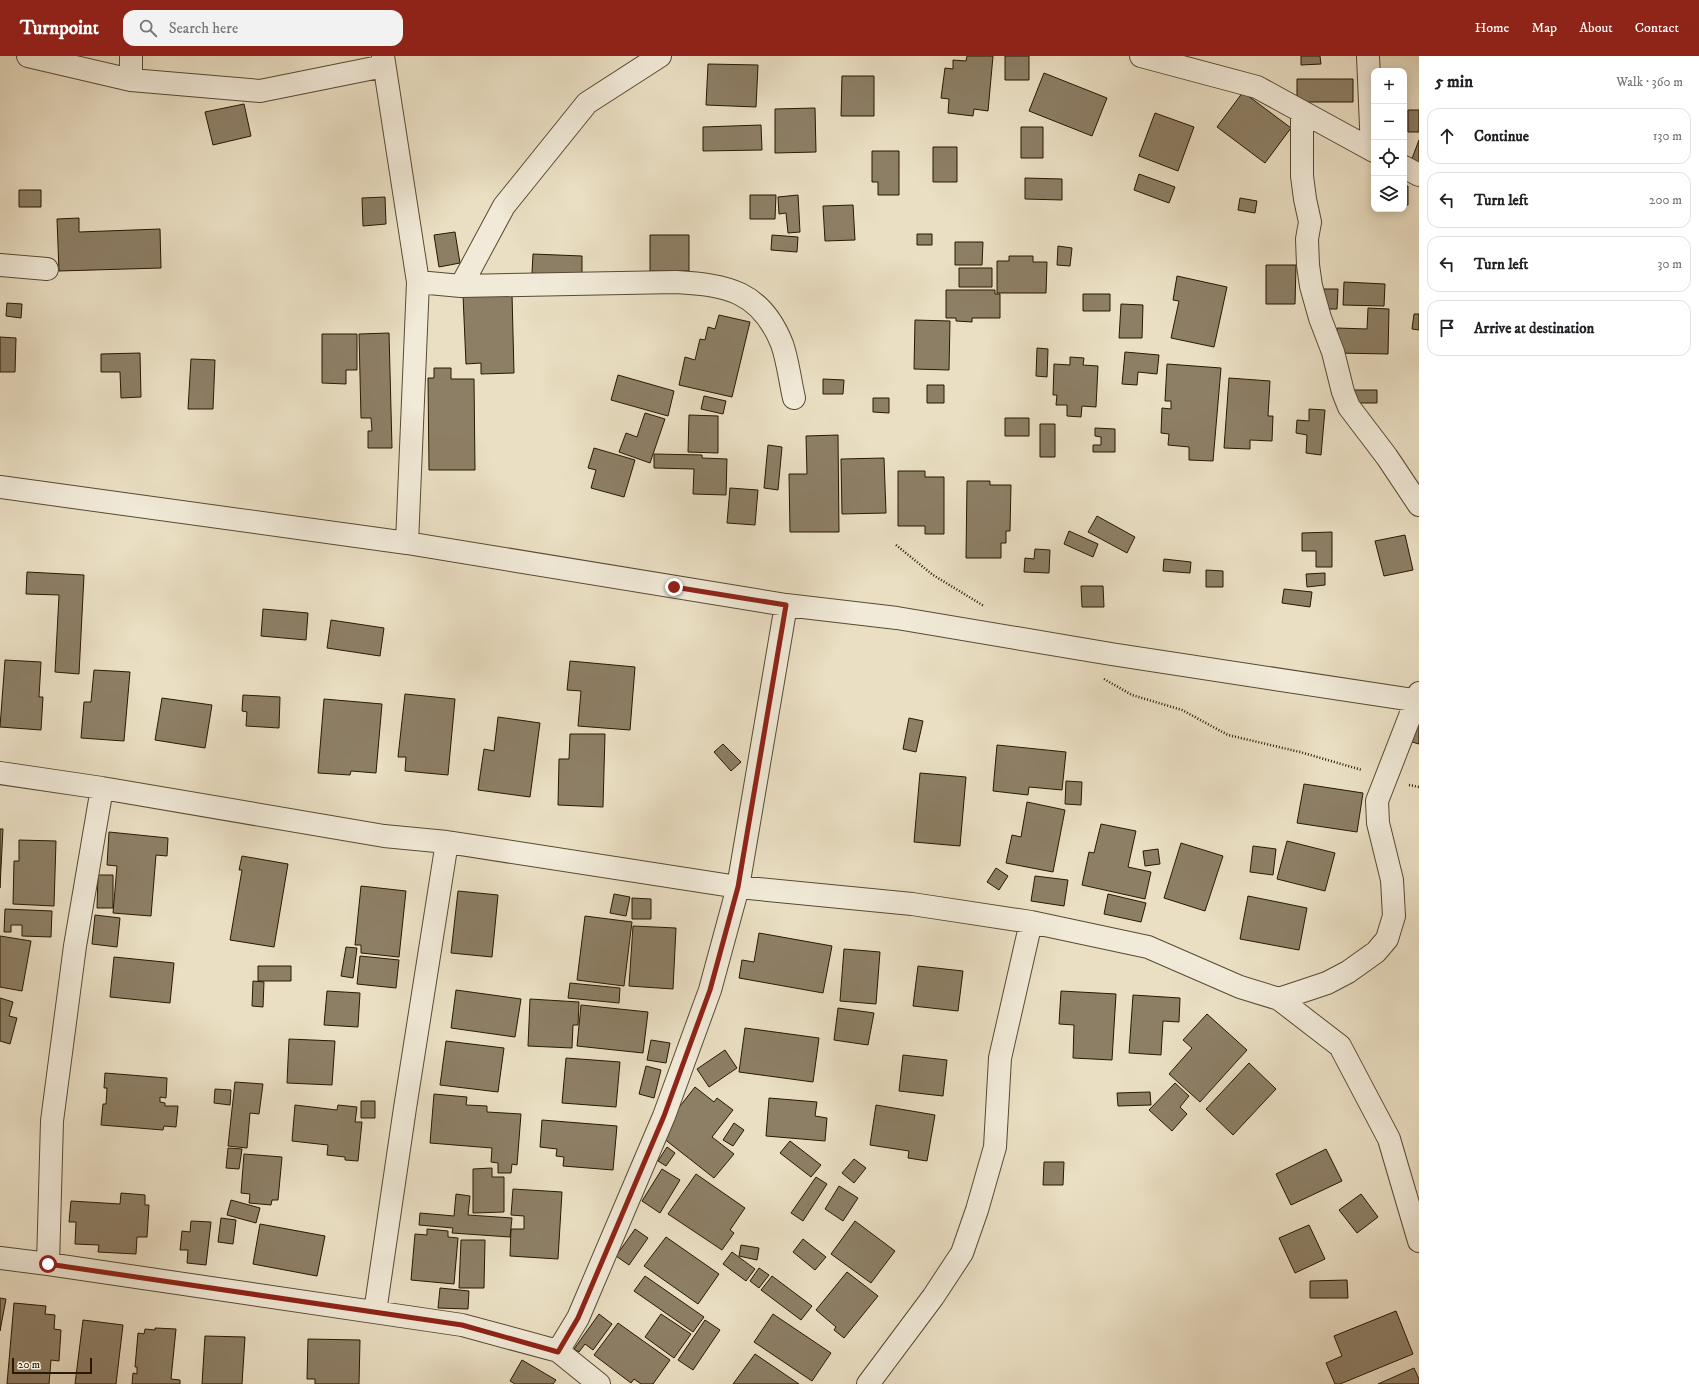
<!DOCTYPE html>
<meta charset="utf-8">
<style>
:root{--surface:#fff;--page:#f2f2f2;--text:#202124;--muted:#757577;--line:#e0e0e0;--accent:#8f2418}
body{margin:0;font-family:"IM FELL DW Pica",serif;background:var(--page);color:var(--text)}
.controls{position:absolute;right:12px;top:12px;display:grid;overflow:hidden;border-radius:8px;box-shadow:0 2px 10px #0003}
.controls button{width:36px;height:36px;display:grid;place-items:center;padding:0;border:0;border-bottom:1px solid var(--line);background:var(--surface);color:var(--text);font:20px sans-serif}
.scale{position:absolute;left:12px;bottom:10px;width:80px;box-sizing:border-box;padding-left:4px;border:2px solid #281801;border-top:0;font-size:11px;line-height:14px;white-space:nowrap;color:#281801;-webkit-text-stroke:3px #f1ead8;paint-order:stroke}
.stop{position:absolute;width:12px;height:12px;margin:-9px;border:3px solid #8f2418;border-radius:50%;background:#fff}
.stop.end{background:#8f2418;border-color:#fff;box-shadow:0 1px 4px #0008}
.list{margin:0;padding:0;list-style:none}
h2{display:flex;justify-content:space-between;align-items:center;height:52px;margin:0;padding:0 16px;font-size:17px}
h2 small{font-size:13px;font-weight:400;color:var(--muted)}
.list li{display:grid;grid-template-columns:26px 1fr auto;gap:12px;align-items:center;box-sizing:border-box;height:56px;margin:0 8px 8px;padding:0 8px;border:1px solid var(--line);border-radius:12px}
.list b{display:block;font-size:15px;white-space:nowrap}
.list em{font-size:13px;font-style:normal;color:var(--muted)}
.icon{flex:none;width:22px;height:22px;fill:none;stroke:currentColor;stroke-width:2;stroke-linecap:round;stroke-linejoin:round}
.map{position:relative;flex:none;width:1419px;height:1328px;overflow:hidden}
header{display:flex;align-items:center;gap:24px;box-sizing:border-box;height:56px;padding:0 20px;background:var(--accent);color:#fff}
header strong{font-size:19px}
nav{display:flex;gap:22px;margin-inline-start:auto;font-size:14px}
.search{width:280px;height:36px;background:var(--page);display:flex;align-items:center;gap:10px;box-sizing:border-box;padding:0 14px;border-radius:12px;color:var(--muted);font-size:15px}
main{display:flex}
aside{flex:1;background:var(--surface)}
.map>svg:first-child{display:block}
</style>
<header>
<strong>Turnpoint</strong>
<div class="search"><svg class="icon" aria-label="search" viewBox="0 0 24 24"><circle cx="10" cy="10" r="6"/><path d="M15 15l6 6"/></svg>Search here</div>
<nav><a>Home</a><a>Map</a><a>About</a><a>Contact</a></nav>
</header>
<main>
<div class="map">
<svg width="1419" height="1328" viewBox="0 0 1419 1328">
<rect width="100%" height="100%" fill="#eadfc3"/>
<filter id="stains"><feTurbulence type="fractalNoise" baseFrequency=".005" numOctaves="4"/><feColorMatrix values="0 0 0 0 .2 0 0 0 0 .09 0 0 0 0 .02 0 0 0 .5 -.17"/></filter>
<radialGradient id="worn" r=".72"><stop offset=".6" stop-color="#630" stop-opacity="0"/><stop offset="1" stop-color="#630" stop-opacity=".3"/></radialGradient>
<path fill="#8d7f66" stroke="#281801" d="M967 0H993L988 55 974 53 973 60 948 57 949 43 941 42 945 12 953 13V4L966 5Z
M1005 0H1029V24H1005Z
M1301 0H1320L1321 8 1301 9Z
M708 8 758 9 756 51 706 49Z
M1044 17 1107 42 1092 80 1029 55Z
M842 20H874V60H841Z
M1297 23H1353V46H1297Z
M1243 36 1291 72 1265 107 1217 71Z
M244 48 251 80 213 89 205 56Z
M815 52 816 96 775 97V53Z
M1408 54H1419V76H1408Z
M1155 57 1194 71 1178 115 1139 100Z
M761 69 762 94 703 95V71Z
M1021 71H1043V102H1021Z
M1419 84V112L1410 108Z
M933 91H957V126H933Z
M872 95H899V139H878V126H872Z
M1139 118 1175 131 1169 147 1134 134Z
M1025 122 1062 123V144L1025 143Z
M1404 130H1408V149H1404Z
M19 134H41V151H19Z
M750 139H776L775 163H750Z
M798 139 800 176 788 177 786 157 779 158 778 141Z
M385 141 386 168 363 170 362 142Z
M1240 142 1257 145 1255 157 1238 154Z
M853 149 855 184 825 185 823 150Z
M79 162V176L160 173 161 212 59 215 57 163Z
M455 176 460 207 439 211 434 179Z
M917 178H932V189H917Z
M650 179H689V215H650Z
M772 179 798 181 797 196 771 194Z
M955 186H983L982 209H955Z
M1058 190 1072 192 1070 210 1057 209Z
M533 198 582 200V226L538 222V218L532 217Z
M1009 200H1033V206H1047L1046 237H997V205H1009Z
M1266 209H1296L1295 248H1266Z
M959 212H992V231H959Z
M1177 220 1227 231 1214 291 1171 282 1179 245 1173 244Z
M1344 226 1385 228 1384 250 1343 249Z
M1322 233H1338L1337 253H1321Z
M946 234H995V238H1000V262H972V266L956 265V262H946Z
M512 238 514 317 481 318V307L466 308 463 239Z
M1083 238H1110V255H1083Z
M7 247 22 248 21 262 6 260Z
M1121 248 1143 249 1142 282H1119Z
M1368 252 1389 253 1388 298 1336 297 1337 272 1367 273Z
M1414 258H1419V274L1412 273Z
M719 259 750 266 732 341 679 329 685 301 695 304 700 283 705 284 708 271 715 273Z
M915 264 950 265 949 314 914 313Z
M389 277 392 392H368V375H372L371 362H361L359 278Z
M322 278H357V314H346V328L322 327Z
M0 281 16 282 15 316H0Z
M1037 292 1048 293 1047 321 1036 320Z
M1125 296 1159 299 1157 318 1138 316 1137 329 1122 328Z
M140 297 141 341 121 342 120 316H101V298Z
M1070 301 1084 302 1083 309 1098 310 1096 351 1082 350 1081 361 1067 360V349H1056L1057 339H1053L1054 308 1070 309Z
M191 303 215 304 213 353H188Z
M1167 308 1221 312 1213 405 1189 404V391L1168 389 1169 378 1161 377 1162 352 1171 353V345H1165Z
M434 312H451V323H474L475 414H429L428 322H434Z
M618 319 674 335 668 360 611 344Z
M1229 322 1270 325 1268 360H1273L1272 385 1250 384V393L1224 392Z
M823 323 844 324 843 338H823Z
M927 329H944V347H927Z
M1352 334H1377V347H1352Z
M704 340 726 345 723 358 701 353Z
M873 342H889V357L873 356Z
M1309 353 1325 354 1321 399 1306 397 1307 379 1296 377 1297 364 1309 365Z
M645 357 665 363 650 407 619 396 626 377 637 381Z
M689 359 718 360V397L688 396Z
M1005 362H1029V380H1005Z
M1040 368H1055V401H1040Z
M1095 372 1115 373V396H1093V389H1101V381L1095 380Z
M838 379 839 476H790L789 418H807L806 380Z
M768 389 782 391 778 434 764 432Z
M594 392 635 404 624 441 591 432 596 414 588 412Z
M654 398 702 399V402L727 403 726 439 693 438 694 413 654 412Z
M884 402 886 457 842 458 841 403Z
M898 415H925V421H944V478H925V470H898Z
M967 425H990V429H1011L1010 475H1006V487H1001V502H966Z
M730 432 758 434 755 469 727 467Z
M1097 460 1135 481 1127 497 1088 476Z
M1069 475 1098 488 1093 501 1064 488Z
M1332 476V511H1316V495H1302V477Z
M1405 479 1413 514 1384 520 1375 485Z
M1035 493 1050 494 1049 517 1024 516 1025 502 1034 503Z
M1164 503 1191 506 1190 517 1163 515Z
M1206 514 1223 515V531H1206Z
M27 516 84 519 79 618 55 616 59 539 26 538Z
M1325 517V529L1307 531 1306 518Z
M1081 530H1103L1104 551H1082Z
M1284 533 1312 536 1310 551 1282 547Z
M263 553 308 557 306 584 261 580Z
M331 564 384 572 380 600 327 592Z
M5 604 41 606 39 641H43L41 674 0 671Z
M570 605 635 611 630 674 578 670 581 635 567 634Z
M94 614 130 616 124 685 81 682 84 646H91Z
M405 638 455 643 448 719 405 715 406 701H398Z
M243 639 280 641 279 672 246 670 247 656 242 655Z
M162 642 212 649 205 692 155 684Z
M324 643 382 648 376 717 351 715 350 719 318 717Z
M498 661 540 667 530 741 478 734 484 693 494 695Z
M1419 661V688L1412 686Z
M909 662 923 665 916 696 903 693Z
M570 678H605L603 751 558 749 559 703H569Z
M723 688 741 706 731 715 714 696Z
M997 689 1066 696 1062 734 1029 731 1028 739 993 735Z
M920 717 966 721 960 790 914 786Z
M1066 725 1082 726 1081 749 1065 748Z
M1304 728 1363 737 1357 776 1297 767Z
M1027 746 1065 754 1053 816 1006 807 1012 779 1021 781Z
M1101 768 1136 775 1128 811 1151 816 1145 843 1082 829 1089 796 1094 797Z
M0 773H3L0 832Z
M109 776 168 782 167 800 156 799 151 860 113 857 117 810 107 809Z
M19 784 56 785 54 850 13 848 14 805H19Z
M1287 785 1335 797 1325 835 1277 823Z
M1181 787 1223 800 1205 855 1164 842Z
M1253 790 1276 793 1273 819 1250 816Z
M1158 793 1160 808 1145 810 1143 795Z
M242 800 288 808 274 891 230 884 242 814H239Z
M996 812 1008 820 999 834 987 826Z
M98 819H113V852H97Z
M1035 820 1068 824 1064 850 1031 845Z
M361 830 406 835 399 901 361 897V889H355Z
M458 835 498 839 492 901 451 897Z
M614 838 630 841 626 860 610 857Z
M1108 838 1146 847 1141 866 1104 858Z
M1248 840 1307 852 1299 894 1240 883Z
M632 842 651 843V863H632Z
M5 853 52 855 51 881 22 880V869H11V876H4Z
M95 859 120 862 117 891 92 888Z
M585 860 632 866 624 930 577 924Z
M633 870 676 872 673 933 629 930Z
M759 877 832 890 823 937 739 922 742 904 754 906Z
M0 880 31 885 22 935 0 931Z
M346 891 357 892 353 922 341 920Z
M844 893 880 896 876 948 840 945Z
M360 900 399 904 396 932 357 928Z
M114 901 174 907 170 947 110 941Z
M258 910H291V925H258Z
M918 910 963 915 958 955 913 950Z
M253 925 264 926 263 951 252 950Z
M570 927 620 932 619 947 568 942Z
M456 934 521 943 515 981 451 972Z
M327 935 360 937 358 971 324 969Z
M1061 935 1116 938 1112 1004 1073 1002 1074 969 1059 968Z
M1133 939 1180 942 1179 966 1163 965 1161 999 1129 997Z
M0 942 13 946 9 960 17 962 10 988 0 985Z
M530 943 579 946 578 969H573L572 992 528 990Z
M581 949 648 956 643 997 577 990Z
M838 952 874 957 868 989 834 984Z
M1207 958 1247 994 1200 1046 1169 1018 1192 992 1183 984Z
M745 972 819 982 813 1026 739 1016Z
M289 983 335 985 332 1029 287 1027Z
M651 984 670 987 666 1007 647 1004Z
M446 985 504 992 498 1036 440 1029Z
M725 994 737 1012 709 1031 697 1013Z
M903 999 947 1004 943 1040 899 1035Z
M566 1002 620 1006 616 1051 562 1047Z
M1249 1007 1276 1033 1233 1079 1206 1053Z
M646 1010 661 1014 654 1042 639 1038Z
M105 1017 167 1022 166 1042 160 1041V1046L165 1047V1050H178L176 1071 164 1070 163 1074 101 1069 103 1048H106L107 1032H104Z
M235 1026 263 1028 259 1058 250 1057 247 1092 228 1090Z
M1175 1027 1189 1040 1180 1051 1187 1058 1172 1075 1149 1054Z
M695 1031 714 1046 717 1042 733 1054 712 1081 734 1098 714 1122 658 1078Z
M215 1033 231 1034 230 1049 214 1047Z
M1150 1036 1151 1049 1118 1050 1117 1037Z
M434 1038 467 1041 466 1049 487 1050V1056L521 1058 517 1109 512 1108 511 1117H498V1107L491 1106 492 1092 430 1087Z
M769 1042 817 1046 815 1060 827 1062 825 1085 766 1080Z
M361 1045H375V1062H361Z
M295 1049 337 1054 338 1049 357 1051 355 1066H362L358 1105 345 1104V1101L327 1099 328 1089 292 1085Z
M876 1049 935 1059 927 1105 908 1102 909 1095 870 1089Z
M542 1064 617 1070 613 1114 563 1110 564 1101 556 1100 557 1093 540 1091Z
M734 1067 744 1074 733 1090 723 1084Z
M790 1085 821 1109 811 1121 780 1097Z
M667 1091 675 1097 666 1110 658 1105Z
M228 1092 242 1093 239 1113 226 1112Z
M1326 1093 1342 1125 1291 1149 1276 1118Z
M244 1098 282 1101 278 1144H272L271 1149 249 1147 250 1138 241 1137Z
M854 1103 866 1112 854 1127 842 1117Z
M1044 1106H1064L1063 1129H1043Z
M492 1112V1121H504V1156L473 1157V1113Z
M662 1113 680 1124 660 1157 642 1145Z
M696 1118 745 1152 730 1174 734 1177 722 1194 668 1158Z
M816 1121 827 1128 803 1165 791 1157Z
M839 1130 858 1142 843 1165 825 1153Z
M513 1133 562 1136 558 1203 510 1200 511 1173H524V1160L511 1159Z
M121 1137 145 1139V1149H149L147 1181H137L136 1198 98 1196 99 1189 75 1188 76 1166H69L71 1145 120 1148Z
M456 1138 470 1140 468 1159 512 1162 510 1181 452 1177 453 1172 419 1169 420 1157 454 1160Z
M1361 1138 1378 1161 1357 1177 1339 1154Z
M231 1144 260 1152 256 1167 227 1159Z
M221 1162 236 1164 233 1188 218 1186Z
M191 1165 211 1166 206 1209 187 1207 188 1194H180L182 1175 190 1176Z
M855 1165 895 1195 871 1227 831 1198Z
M260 1168 325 1180 317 1220 253 1208Z
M1309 1169 1325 1203 1295 1217 1279 1182Z
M427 1173 448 1175V1181L458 1182 454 1228 411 1224 415 1178 427 1179Z
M635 1173 648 1182 629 1209 616 1200Z
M666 1181 719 1218 698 1248 644 1210Z
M803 1183 826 1201 815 1214 793 1196Z
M461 1184H485L484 1232H459Z
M741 1189 759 1192 757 1204 739 1200Z
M732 1196 755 1213 746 1225 723 1208Z
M759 1212 769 1219 759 1232 750 1225Z
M847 1216 878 1240 844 1282 834 1274 836 1271 816 1254Z
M645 1220 704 1261 693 1276 634 1235Z
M772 1220 812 1250 801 1264 761 1234Z
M1347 1224 1348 1242H1310V1225Z
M440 1232 469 1235 468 1253 438 1252Z
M0 1242 6 1243 0 1275Z
M14 1247 46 1250 45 1258 55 1259 54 1273 61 1274 59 1305 51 1304 49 1328H7Z
M1396 1255 1413 1298 1340 1328H1335L1326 1307 1342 1300 1334 1280Z
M599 1258 612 1268 593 1294 585 1288 579 1296 574 1293Z
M661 1258 691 1278 674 1302 645 1281Z
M773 1258 831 1297 812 1325 754 1286Z
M83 1264 123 1269 116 1328H75Z
M705 1264 720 1274 693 1314 678 1304Z
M618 1267 670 1304 653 1328H641L634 1323 631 1327 594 1299Z
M155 1272 176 1273 171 1323 180 1324V1328H132L133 1317 137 1318V1311H135L138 1277 144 1278 145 1273 155 1274Z
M205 1280 245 1281 242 1328H202Z
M308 1283 360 1284 359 1328H315V1323H307Z
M755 1298 799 1328H733Z
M522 1304 556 1324 553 1328H515L510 1325Z
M1414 1312 1419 1323V1328H1378Z"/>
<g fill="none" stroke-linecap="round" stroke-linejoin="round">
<g stroke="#584a32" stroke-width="24">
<path id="minor" d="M28 0 131 24 260 35 384 10
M383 0 418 226 407 487
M1141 0 1257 31 1374 95
M1368 0 1372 94
M131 24V0
M1302 56V120L1305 143 1310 166 1307 183 1308 209 1311 230 1320 262 1333 296 1343 336 1349 351 1387 401 1419 449
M1404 111 1419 119
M0 209 47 213
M418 226 461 230 676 226C727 229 761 235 782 288 788 305 790 325 794 342
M461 230 504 150 587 47 660 0
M0 431 407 487 786 549 897 562 1111 598 1419 645
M0 717 102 732 384 780 447 786 738 831 912 848 1031 866 1148 891 1240 931 1279 943 1340 990 1389 1083 1419 1185
M1279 943 1327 927 1348 916 1376 896 1387 883 1394 860 1392 824 1378 767 1377 745 1419 637
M0 1202 48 1208 462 1269 558 1295 599 1328
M48 1208 52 1065 75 890 102 732
M375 1256 405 1052 447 786
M558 1295 578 1262 664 1060 710 934 738 831 786 549
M868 1328 933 1241 962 1197 977 1154 995 1091 1000 1002 1031 866"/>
</g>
<path stroke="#281801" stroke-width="2.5" stroke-dasharray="1 2" stroke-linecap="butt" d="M896 489 933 519 984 550
M1104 623 1132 639 1182 654 1228 679 1300 696 1362 714
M1409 729 1419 731"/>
<use href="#minor" stroke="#f1ead8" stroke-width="22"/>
</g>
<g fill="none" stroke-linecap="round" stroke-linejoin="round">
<path stroke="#8f2418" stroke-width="5" d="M48 1208 462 1269 558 1296 578 1262 664 1060 710 934 738 831 786 549 674 531"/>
</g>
<rect width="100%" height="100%" filter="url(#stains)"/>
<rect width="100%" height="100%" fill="url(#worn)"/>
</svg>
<div class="controls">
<button>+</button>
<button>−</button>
<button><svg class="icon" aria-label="locate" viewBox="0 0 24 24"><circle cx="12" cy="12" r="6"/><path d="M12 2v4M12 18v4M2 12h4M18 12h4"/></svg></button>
<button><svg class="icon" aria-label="layers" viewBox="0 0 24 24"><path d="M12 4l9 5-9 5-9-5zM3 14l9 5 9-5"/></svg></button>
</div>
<div class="scale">20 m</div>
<div class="stop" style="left:48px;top:1208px"></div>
<div class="stop end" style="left:674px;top:531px"></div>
</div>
<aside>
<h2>5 min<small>Walk · 360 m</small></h2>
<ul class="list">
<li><svg class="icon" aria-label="ahead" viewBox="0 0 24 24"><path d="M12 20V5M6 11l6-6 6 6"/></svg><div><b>Continue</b></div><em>130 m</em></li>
<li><svg class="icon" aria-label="left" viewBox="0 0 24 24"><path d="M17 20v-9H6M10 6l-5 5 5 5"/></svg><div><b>Turn left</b></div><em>200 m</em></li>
<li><svg class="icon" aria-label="left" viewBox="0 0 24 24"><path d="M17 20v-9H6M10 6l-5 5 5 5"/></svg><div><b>Turn left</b></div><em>30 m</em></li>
<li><svg class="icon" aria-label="arrive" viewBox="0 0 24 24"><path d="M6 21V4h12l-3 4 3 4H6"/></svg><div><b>Arrive at destination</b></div></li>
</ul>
</aside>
</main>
